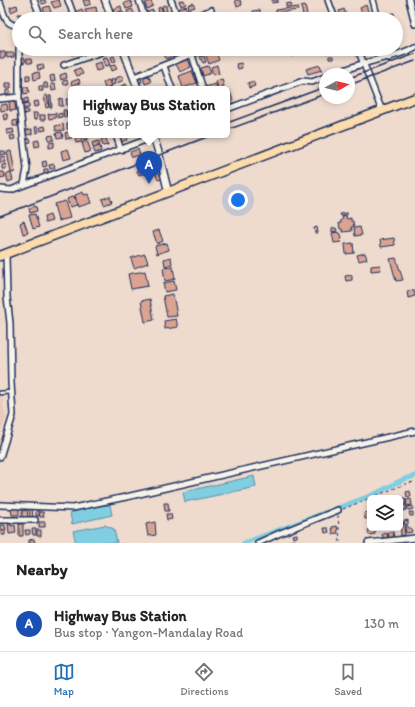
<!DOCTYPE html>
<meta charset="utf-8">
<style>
:root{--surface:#fff;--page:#f2f2f2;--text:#222;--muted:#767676;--line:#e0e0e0;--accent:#1f6fb2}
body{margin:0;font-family:Itim,sans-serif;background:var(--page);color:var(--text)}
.controls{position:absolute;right:12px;bottom:12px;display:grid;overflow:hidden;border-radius:6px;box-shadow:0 2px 6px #0003}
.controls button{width:36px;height:36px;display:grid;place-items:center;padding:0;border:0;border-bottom:1px solid var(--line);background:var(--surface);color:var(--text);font:20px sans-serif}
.compass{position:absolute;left:319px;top:68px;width:36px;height:36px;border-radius:50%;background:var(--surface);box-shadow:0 2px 6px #0003;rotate:82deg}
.you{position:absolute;left:238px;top:200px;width:14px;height:14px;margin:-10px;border:3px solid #fff;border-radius:50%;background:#1a73e8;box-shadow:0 0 0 6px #1a73e833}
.badge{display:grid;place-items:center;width:26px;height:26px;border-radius:50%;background:var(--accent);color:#fff;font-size:13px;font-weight:700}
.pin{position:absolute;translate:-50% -33px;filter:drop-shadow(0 1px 2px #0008)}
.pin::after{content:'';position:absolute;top:21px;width:14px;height:12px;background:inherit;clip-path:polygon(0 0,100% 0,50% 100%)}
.popup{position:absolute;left:68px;top:86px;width:162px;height:52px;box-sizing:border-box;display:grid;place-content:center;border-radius:6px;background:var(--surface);filter:drop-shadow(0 1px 3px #0005);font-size:13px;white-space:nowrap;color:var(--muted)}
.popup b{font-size:15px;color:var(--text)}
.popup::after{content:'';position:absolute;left:50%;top:100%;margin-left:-8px;border:8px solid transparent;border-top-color:var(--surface)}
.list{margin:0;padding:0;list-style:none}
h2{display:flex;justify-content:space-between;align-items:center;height:52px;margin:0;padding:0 16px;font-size:17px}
h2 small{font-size:13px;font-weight:400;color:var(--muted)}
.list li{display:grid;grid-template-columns:26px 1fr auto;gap:12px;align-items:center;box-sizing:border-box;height:56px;padding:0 16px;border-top:1px solid var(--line)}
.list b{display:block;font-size:15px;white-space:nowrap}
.list p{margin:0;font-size:13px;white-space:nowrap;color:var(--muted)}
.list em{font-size:13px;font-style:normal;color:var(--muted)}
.icon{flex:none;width:22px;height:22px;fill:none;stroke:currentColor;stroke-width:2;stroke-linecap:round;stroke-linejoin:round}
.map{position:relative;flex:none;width:415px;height:543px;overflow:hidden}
.search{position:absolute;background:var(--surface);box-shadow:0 2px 6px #0003;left:12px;right:12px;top:12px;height:44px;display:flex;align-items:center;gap:10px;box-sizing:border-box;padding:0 14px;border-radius:22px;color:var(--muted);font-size:15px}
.sheet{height:108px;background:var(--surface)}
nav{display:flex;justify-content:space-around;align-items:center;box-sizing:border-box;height:56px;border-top:1px solid var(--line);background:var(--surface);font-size:11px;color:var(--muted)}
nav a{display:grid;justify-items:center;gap:2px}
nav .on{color:var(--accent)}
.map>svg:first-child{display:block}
</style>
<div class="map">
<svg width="415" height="543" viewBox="0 0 415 543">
<rect width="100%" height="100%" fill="#efdbce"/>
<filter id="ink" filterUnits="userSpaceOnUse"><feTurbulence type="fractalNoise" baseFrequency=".025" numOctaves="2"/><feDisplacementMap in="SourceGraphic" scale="8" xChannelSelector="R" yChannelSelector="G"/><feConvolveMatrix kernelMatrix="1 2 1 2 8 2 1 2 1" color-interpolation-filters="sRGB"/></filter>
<g filter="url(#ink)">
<path fill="#e9cabc" d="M0 386 6 419 0 433Z"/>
<path fill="#81cee0" stroke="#588eac" d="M254 476 256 487 185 502 183 492Z
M110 505 112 515 72 524 70 513 89 507Z
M105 525 114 529 117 543H76L73 531Z"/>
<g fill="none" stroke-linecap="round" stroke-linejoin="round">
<path stroke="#81cee0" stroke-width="5" d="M244 543 375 494 404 479 415 476"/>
</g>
<path fill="#dba492" stroke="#1b2f5e" d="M40 0H45L46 3 42 4Z
M59 0 61 6 54 8 51 2Z
M83 0H90L91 4 85 6Z
M184 0 186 4 181 6 179 1Z
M235 0H240L242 5 237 7Z
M272 0H278V2L272 3Z
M131 1 133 7 126 9 124 3Z
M151 1 153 6 147 9 145 3Z
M193 3 195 7 189 9 188 5Z
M291 3 292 6 286 7V4Z
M17 5 18 9 11 12 10 7Z
M166 5 167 11 163 12 162 6Z
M305 5 307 15 303 16 301 6Z
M366 5 371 19H364L360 8Z
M49 6 51 12 45 14 43 8Z
M121 6 122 11 114 14 113 9Z
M186 6 188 10 178 13 177 9Z
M96 7 97 13 87 15 85 9Z
M161 7 163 13 159 14 158 8Z
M298 7V10L276 13V10Z
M82 9 84 15 77 17 75 12Z
M132 9 135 15 129 17 127 11Z
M344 9 347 19H342L339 11Z
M153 10 154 14 148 16 147 12Z
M260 10 261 19H254L253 11Z
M123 12 124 14 116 17 115 14Z
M168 12H172L173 15 169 16Z
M394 13 395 19H385L384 15Z
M18 14H21L22 19H19V20Z
M165 14 167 19H162L161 15Z
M124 15 126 19H116V18Z
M294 16 295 19H286L285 17Z
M396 33H398L399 40 396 41Z
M50 49H58V53L51 54Z
M71 49H75L77 53 72 55Z
M171 49 173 56 166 59 163 51Z
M173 49H181L182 51 175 54Z
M215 49 219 60 209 64 205 53Z
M328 50V53L321 54V51Z
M293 51 294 56H290L289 52Z
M0 52H5V58H0Z
M6 53H14V57L7 58Z
M114 56 116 61 113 63 111 57Z
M204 56 206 62 203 63 200 57Z
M329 56H333V59H329Z
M107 57 110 65 105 66 102 58Z
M21 58H25V62L22 63Z
M26 59H31L32 63H27Z
M188 59 191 67 180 72 176 64Z
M101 62 103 69 96 71 94 64Z
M241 63 242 68 238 69 236 64Z
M43 64 44 69 38 70 37 65Z
M115 65 117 69 111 71 110 66Z
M217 65 219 74 213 75 211 67Z
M320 65 322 70 308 74 306 69Z
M208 66 211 73 203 76 201 68Z
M80 68 83 74 77 76 74 70Z
M192 71 197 83 183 88 179 76Z
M39 72 40 78 34 80 33 73Z
M66 73 67 78 61 80 60 75Z
M26 75H30V80L26 81Z
M54 75 55 81 51 82 50 76Z
M122 76 124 80 117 83 115 78Z
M149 76 151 82 145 84 143 77Z
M141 77 142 82 138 83 137 79Z
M79 79 80 83 72 85 71 82Z
M114 79 115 84 112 85 110 80Z
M222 79 224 86 218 88 216 81Z
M67 80 68 84 64 85 63 81Z
M109 80 111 87 105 89 103 82Z
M253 81 255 86 249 88 248 83Z
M5 83H11V88H5Z
M44 83H47L48 88H44Z
M51 84H55L56 90 52 91Z
M126 84 128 89H122L121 86Z
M216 84 217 89H206L205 87Z
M39 86H42L43 91H39Z
M23 87H28L29 93 24 94Z
M6 90H10L11 96H6Z
M230 91 233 101 227 103V92Z
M47 95 49 107 46 108 44 96Z
M49 96H51L52 107 50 108Z
M28 98V102L24 103V99Z
M62 98 63 106H59V99Z
M14 99 16 110 10 111 9 100Z
M66 99H70L71 105 67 106Z
M38 101 39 106 34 107 33 102Z
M7 104 8 110 1 111 0 105Z
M29 104V108L22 109 21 105Z
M71 109V115L67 116V110Z
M22 110H28V113L22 114Z
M63 110H66L67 117H64Z
M33 113H37V119L34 120Z
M56 113V118L49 119 48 114Z
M62 113V117L58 118V114Z
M3 114H7L8 119 4 120Z
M40 115H45V120H40Z
M17 120 18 126H13V121Z
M70 123 71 129H67V124Z
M63 124 64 130 56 131 55 126Z
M45 126 46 130 41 131 40 127Z
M35 127H38L39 132 36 133Z
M13 129 14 133 7 134 6 130Z
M32 129V134L26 135V130Z
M62 132 63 137 57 138 56 133Z
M70 132 72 138 66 139 65 133Z
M14 135 15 139 11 140 10 136Z
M53 135 54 140 49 141 48 136Z
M87 135 88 139 84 140 83 136Z
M118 135H126L127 140 120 142Z
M81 136 82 142 76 143 75 138Z
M30 138 31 142 26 143 25 139Z
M106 138 108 145 103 146 101 139Z
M39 140 40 146 35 147 34 141Z
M87 141 91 151 85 153 82 143Z
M99 141 100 145 93 147 92 143Z
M54 142V147L49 148V143Z
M100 146 101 151 95 153 93 148Z
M68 149 71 158 63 160 61 151Z
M138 149 140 155 132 157 130 152Z
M0 151H5L6 154 0 155Z
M11 151 15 172 11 173 7 152Z
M5 156V162L0 163V157Z
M46 161 47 166 43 167 42 162Z
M6 164V169H2V165Z
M54 164 55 168 50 169 49 165Z
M157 164 162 179 158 180 154 170 139 175 137 171 154 166 153 165Z
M44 169H48V173H44Z
M0 172H4L5 177 0 178Z
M11 173 13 180 8 182 6 174Z
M83 192 84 195 88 194 91 203 78 207 75 195Z
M74 196 77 205 70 207 67 199Z
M110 196 112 202 104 205 102 199Z
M65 201 70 218 58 221 54 204Z
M36 206 37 211 30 213 29 208Z
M347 213V215L341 216 340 214Z
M35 214 39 227 33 229 29 215Z
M50 215 52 221 45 223 44 217Z
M346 216 347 219 351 218V221H353L354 227H351L352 231 343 232 342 229H340L339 223H341V220L343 219 342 217Z
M24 221 28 233 23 234 20 223Z
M317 227 318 233H315L314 228Z
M360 227 362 235 355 236 354 228Z
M332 228H336L337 231 332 232Z
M159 230 163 241 157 244 153 232Z
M339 232 340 234H341L342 239H340L341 242 334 243 332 233Z
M394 238 395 245 381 247 380 240Z
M167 243 169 250 157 254 155 246Z
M353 243 354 253 346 254 345 244Z
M365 253 367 259 359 261 357 255Z
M145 254 148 263 134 268 131 258Z
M171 257 172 264 165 266 164 259Z
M396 258 403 280 396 281 390 259Z
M380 265 381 270 371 271V266Z
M173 267 175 279 165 281 163 268Z
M145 271 148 286 131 289 128 274Z
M352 275V280L346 281 345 276Z
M174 281 176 290 165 292 163 283Z
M414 290 415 296 408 298 407 291Z
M173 294 177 316 167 317 163 296Z
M150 299 154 320 145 322 141 301Z
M176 319 178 327 165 329 164 321Z
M410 491 411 496 407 497 406 492Z
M401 498H405L406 504H402Z
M411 499 412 505 407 506 406 500Z
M164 503H168L169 511H165Z
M406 505V510L402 511 401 506Z
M413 506V509L408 510 407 507Z
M19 508V515H12L11 509Z
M29 509H32L33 516 30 517Z
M27 510 28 517 22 518V511Z
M36 511H39V516H36Z
M39 512H43L44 517H40Z
M370 512V518L365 519 364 513Z
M409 512H413V516H410Z
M166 514H171L172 519 167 520Z
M408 520V524L405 525 404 521Z
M400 521H403L405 535 401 536Z
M39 522H45V527H39Z
M155 522 156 535 148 536 146 524Z
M8 524H11V526L15 525 16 533 9 534Z
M19 524H23V536H19Z
M0 525H5L6 530H0Z
M337 526 338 533 333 534 332 527Z
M405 526H408V528H411L412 532 406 533Z
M324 528H328L329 532 325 533Z
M32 529H36V535H33Z
M375 529V534L369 535 368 530Z
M1 530H5V535H1Z
M25 530H30V534L26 535Z
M37 530H41V536H37Z
M388 532H393L394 537 389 538Z
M387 533 388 538H383L382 534Z
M297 534V537L293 538 292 535Z
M34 539 35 543H29V540Z
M295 540V543H288L287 542Z"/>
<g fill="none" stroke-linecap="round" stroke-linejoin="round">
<g stroke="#1b2f5e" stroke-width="5.5">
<path id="service" d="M0 393 11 392"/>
</g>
<g stroke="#1b2f5e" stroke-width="8">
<path id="minor" d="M34 0 41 18 38 19
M68 0 75 19
M139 0 145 19
M171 0 178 19
M328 0 335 19
M373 0 378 19
M409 0 415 24
M0 3C5 15 4 25 19 26
M189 19 211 10
M19 49V100L27 169 24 185
M86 49 89 56
M190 49 203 89
M358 49 382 111
M387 49 389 58
M64 65 110 49
M164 66 172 89
M334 74C347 69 360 64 373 61 387 57 402 55 415 47
M134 77 192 54 209 49
M0 99 19 97
M227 109 303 81 312 82 325 77
M116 135 121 150
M0 189 11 190 24 185 159 135
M0 457 13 415 11 383 10 323 7 297 6 254
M0 505 73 508 126 497 415 431
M0 520H35
M258 543 278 534 338 510
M368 543 415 538"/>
</g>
<g stroke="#1b2f5e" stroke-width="9">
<path id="tertiary" d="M105 0 112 19
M123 49 138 89
M153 135 159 154 168 191"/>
</g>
<g stroke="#1b2f5e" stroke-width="11">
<path id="trunk" d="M0 256 415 98"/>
</g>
<path stroke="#1b2f5e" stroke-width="1" stroke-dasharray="3 3" stroke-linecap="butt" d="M343 509 408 483 415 482
M338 515 340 543"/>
<use href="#service" stroke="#f7f3e8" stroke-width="2.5"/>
<use href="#minor" stroke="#f7f3e8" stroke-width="5"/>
<use href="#tertiary" stroke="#f7f3e8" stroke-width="6"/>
<use href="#trunk" stroke="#fcdcac" stroke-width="8"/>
<path stroke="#1b2f5e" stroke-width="1.5" d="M349 78 415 54
M349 85 415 61
M227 123 325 87
M227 130 325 94
M0 216 212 135"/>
</g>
</g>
</svg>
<div class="controls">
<button><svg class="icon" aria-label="layers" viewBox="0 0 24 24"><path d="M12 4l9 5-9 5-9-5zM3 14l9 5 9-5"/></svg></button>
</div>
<svg class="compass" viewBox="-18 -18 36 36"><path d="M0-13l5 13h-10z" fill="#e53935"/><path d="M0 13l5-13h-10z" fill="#767676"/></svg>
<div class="you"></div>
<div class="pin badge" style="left:149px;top:184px;background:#1a4fb4">A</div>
<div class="popup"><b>Highway Bus Station</b>Bus stop</div>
<div class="search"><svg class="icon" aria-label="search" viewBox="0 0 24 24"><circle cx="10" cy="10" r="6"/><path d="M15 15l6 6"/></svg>Search here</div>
</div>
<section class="sheet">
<h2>Nearby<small></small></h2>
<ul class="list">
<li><span class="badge" style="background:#1a4fb4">A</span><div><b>Highway Bus Station</b><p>Bus stop · Yangon-Mandalay Road</p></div><em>130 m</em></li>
</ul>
</section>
<nav>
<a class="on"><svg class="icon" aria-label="map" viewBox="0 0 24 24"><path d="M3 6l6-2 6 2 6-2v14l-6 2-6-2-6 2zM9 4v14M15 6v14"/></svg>Map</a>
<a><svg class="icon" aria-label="directions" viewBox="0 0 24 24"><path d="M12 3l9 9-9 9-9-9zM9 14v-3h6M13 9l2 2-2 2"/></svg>Directions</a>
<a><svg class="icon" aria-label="saved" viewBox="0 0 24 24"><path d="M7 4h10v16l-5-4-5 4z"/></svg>Saved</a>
</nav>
